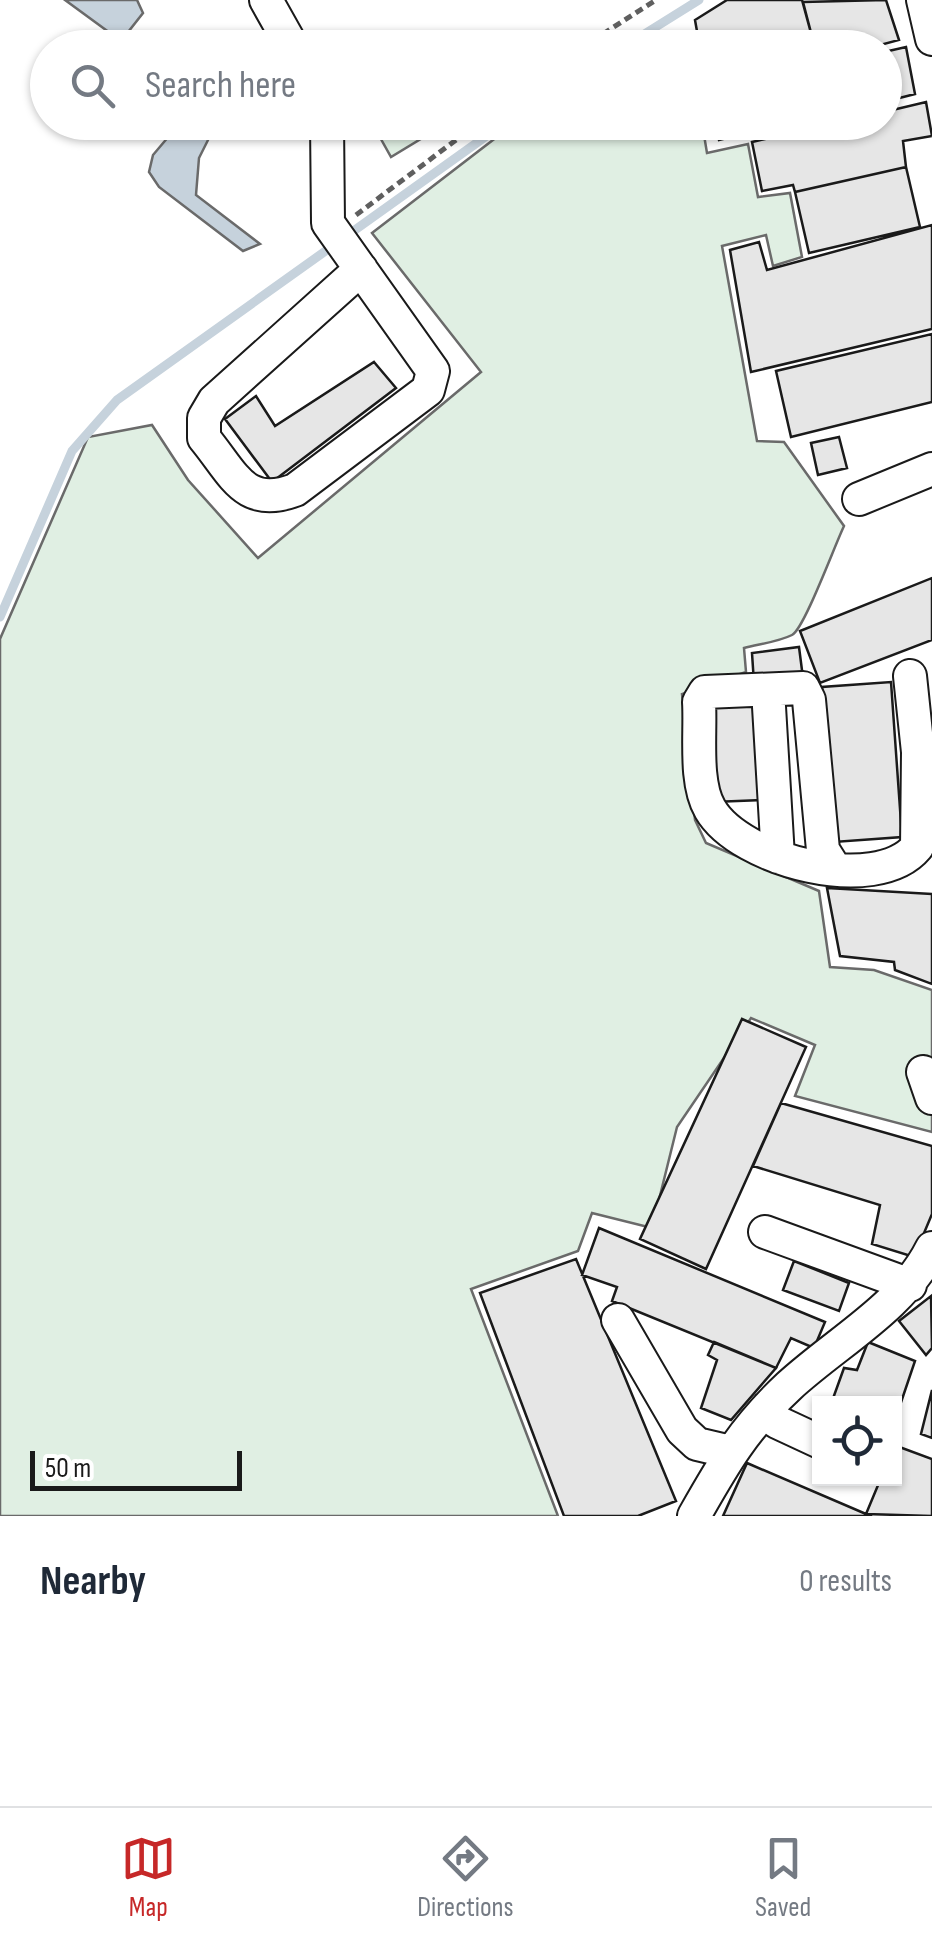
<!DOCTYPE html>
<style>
:root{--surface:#fff;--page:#f2f2f3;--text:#1f2937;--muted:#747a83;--line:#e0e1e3;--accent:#c62828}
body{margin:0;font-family:"Sofia Sans Condensed",sans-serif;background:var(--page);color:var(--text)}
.controls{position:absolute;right:30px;bottom:30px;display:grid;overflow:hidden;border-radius:0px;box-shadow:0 2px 8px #0004}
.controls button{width:90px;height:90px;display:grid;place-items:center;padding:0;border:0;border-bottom:2px solid var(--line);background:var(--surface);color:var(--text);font:50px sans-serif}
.scale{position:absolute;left:30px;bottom:25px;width:212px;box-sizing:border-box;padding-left:10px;border:5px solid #1a1a1a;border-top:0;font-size:28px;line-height:35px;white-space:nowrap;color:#1a1a1a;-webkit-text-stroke:8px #fff;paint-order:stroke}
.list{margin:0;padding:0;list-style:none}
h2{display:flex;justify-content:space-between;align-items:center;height:130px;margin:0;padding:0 40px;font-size:42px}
h2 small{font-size:32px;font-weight:400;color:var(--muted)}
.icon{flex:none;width:55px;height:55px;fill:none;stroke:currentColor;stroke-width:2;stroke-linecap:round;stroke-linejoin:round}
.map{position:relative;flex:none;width:932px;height:1516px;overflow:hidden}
.search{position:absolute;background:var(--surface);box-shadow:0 2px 8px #0004;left:30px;right:30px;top:30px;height:110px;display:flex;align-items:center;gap:25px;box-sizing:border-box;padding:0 35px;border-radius:55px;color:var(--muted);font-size:38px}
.sheet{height:290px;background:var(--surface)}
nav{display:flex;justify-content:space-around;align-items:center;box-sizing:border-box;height:140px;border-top:2px solid var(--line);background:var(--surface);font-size:28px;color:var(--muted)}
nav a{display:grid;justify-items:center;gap:5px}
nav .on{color:var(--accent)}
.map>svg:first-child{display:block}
</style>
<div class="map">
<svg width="932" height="1516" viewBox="0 0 932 1516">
<rect width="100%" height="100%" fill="#fff"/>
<path fill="#e0efe3" stroke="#6a6a6a" stroke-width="2.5" d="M440 123 442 126 391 157 372 123Z
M515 123H702L707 153 748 144 758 197 790 193 802 257 773 266 766 235 722 246 757 441 784 442 844 526C834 547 804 629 792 635 778 642 759 644 744 648L746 672 682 694 695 820 706 843 819 891 830 967 874 970 932 990V1132L795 1096 815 1045 751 1018 677 1127 652 1228 592 1213 578 1251 471 1289 558 1516H0V639L88 437 152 425 188 480 258 558 481 372 372 233Z"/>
<path fill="#c6d2dc" stroke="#6a6a6a" stroke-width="2.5" d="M65 0H137L143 13 121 41Z
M180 123 216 124 199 158 196 195 260 244 243 251 159 187 149 172 153 155Z"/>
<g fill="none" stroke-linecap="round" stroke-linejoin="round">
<path stroke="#c6d2dc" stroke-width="9" d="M622 48 699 0
M0 617 72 451 117 400 506 122"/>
</g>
<path fill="#e6e6e6" stroke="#1a1a1a" stroke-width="2.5" d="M727 0H802L815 48H700L695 20Z
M886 0 899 40 869 48H815L803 2Z
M906 47 915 94 884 102V52Z
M926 102 932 136 903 141 906 167 795 192 793 185 762 191 752 142 837 122H884V112Z
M715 122H794L719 140Z
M906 167 920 227 809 253 795 192Z
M932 225V329L751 372 730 250 759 242 767 270Z
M932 334V402L791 437 776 371Z
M374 362 396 388 272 482 225 419 256 396 275 426Z
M839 437 847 468 818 475 811 443Z
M932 578V640L820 683 800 631Z
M799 647 803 678 754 683 752 653Z
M891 682 902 837 834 842 822 687Z
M758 696 762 800 713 802 709 698Z
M827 888 932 894V984L895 970 894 962 840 956Z
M742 1019 806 1047 706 1269 640 1239Z
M781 1103 932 1146V1214L914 1257 872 1244 880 1205 753 1166Z
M599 1228 825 1322 814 1348 791 1338 776 1368 612 1301 617 1287 582 1275Z
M576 1259 676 1501 638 1516H564L480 1293Z
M794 1261 849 1283 839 1311 783 1290Z
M931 1296 932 1348 926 1355 899 1321Z
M714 1342 776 1368 731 1420 701 1408 717 1360 708 1355Z
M868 1342 915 1361 894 1423V1404H831L844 1368 857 1370Z
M932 1390V1438L921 1434Z
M894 1445 932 1459V1516L866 1514 881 1478H894Z
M747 1463 866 1514 872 1516H723Z"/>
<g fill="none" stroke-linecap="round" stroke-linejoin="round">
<g stroke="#1a1a1a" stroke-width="36">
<path id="minor" d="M266 0 293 48
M923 0 932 39
M327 122 328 223 433 371 428 390 295 490C244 509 234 474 204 438V418L214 401 361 269
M859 499 932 469
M768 690 778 857
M835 869 823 850 809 700 803 688 705 692 699 702C701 732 694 782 710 809 740 861 876 896 917 847L918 752 910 676
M923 1072 932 1098
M765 1232 910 1285
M618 1320 682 1430 697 1444 731 1452
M768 1407 777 1422 820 1442
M694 1516C724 1463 744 1428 789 1386 838 1341 902 1308 932 1248"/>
</g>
<path stroke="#5f5f5f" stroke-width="5" stroke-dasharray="8 5" stroke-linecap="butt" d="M581 48 656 0
M356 215 480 122"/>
<use href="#minor" stroke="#fff" stroke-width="32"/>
</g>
</svg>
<div class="controls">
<button><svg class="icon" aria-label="locate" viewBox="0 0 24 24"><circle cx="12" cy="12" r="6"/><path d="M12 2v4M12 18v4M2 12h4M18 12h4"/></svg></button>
</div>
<div class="scale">50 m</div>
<div class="search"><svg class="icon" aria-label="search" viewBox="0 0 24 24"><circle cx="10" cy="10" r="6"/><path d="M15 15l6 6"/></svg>Search here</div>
</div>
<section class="sheet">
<h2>Nearby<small>0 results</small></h2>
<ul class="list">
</ul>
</section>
<nav>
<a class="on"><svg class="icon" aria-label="map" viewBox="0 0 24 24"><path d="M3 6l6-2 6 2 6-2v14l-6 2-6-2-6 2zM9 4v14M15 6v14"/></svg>Map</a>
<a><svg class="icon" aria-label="directions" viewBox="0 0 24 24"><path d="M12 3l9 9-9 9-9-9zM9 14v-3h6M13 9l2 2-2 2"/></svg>Directions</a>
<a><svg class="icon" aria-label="saved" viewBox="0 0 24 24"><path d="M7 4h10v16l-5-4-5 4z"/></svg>Saved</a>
</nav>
